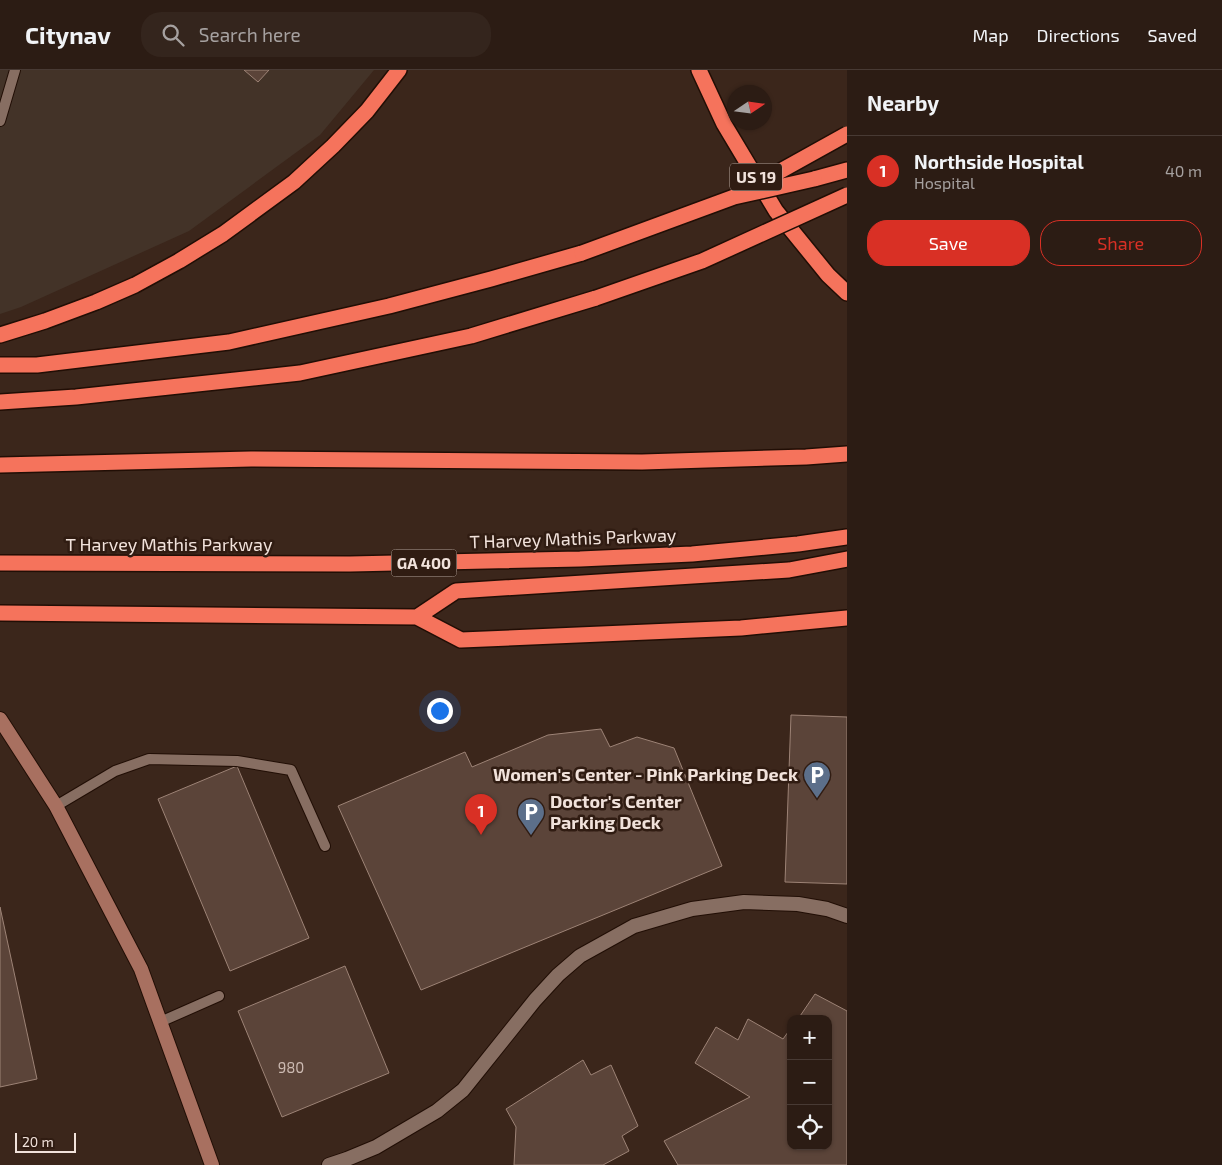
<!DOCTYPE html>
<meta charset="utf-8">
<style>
:root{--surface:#2c1c14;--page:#34251d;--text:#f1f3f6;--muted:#a6a1a0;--line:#483a34;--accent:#d93025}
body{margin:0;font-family:"Exo 2",sans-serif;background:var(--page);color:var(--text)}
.controls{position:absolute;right:15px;bottom:15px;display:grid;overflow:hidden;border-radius:10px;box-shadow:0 1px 4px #0004}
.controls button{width:45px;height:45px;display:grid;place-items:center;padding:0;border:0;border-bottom:1px solid var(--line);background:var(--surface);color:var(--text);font:25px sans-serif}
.compass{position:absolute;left:727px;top:15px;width:45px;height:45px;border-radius:50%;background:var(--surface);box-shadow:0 1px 4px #0004;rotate:77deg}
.scale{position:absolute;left:15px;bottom:12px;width:61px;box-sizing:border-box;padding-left:5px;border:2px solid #f1e2db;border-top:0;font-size:14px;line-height:18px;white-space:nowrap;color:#f1e2db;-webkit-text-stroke:4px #301c12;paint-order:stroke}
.you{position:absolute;left:439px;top:640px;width:18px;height:18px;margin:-12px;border:4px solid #fff;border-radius:50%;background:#1a73e8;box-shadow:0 0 0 8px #1a73e833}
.badge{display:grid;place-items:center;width:32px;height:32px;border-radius:50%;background:var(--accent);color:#fff;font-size:16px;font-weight:700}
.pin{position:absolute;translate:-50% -41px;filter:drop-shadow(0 1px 2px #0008)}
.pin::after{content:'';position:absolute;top:26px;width:18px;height:15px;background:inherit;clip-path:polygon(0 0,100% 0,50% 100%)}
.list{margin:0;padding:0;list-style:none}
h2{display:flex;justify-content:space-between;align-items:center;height:65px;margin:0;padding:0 20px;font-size:21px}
h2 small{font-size:16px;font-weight:400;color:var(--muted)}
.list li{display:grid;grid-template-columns:32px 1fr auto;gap:15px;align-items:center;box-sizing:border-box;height:70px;padding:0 20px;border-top:1px solid var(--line)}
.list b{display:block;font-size:19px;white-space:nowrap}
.list p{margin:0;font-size:16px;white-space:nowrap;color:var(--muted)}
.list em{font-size:16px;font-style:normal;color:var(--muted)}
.actions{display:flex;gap:10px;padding:15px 20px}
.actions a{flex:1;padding:11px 0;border:1px solid var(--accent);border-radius:20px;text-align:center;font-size:18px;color:var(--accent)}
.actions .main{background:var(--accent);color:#fff}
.icon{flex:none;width:28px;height:28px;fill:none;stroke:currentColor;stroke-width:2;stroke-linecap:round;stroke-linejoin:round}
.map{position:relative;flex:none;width:847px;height:1095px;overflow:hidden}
header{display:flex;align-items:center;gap:30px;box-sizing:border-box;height:70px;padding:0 25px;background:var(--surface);border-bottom:1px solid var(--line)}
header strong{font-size:24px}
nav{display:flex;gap:28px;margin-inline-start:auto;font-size:18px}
.search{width:350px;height:45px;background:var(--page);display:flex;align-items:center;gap:12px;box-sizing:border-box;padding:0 18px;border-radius:20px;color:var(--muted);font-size:19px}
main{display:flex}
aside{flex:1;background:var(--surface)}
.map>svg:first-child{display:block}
</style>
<header>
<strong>Citynav</strong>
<div class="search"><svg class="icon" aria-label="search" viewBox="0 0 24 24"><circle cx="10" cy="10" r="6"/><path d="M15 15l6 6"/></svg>Search here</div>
<nav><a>Map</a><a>Directions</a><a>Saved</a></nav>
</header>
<main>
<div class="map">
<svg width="847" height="1095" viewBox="0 0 847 1095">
<rect width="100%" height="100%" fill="#3b261b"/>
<path fill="#433328" d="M0 0H374L320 65 189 161 21 237 0 244Z"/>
<path fill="#5b4439" stroke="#9d8376" d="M244 0H269L258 12Z
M791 645 847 647V814L785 812Z
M601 659 610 677 637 667 674 678 722 796 421 920 338 736 465 682 472 697 548 665Z
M237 696 309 868 230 901 158 729Z
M0 837 37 1009 0 1017Z
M345 896 389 1003 282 1047 238 941Z
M815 924 847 941V1095H678L664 1071 750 1027 695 993 716 957 738 970 748 949 783 969 791 958V1076H828V949H798Z
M583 990 591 1005 611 995 638 1056 622 1066 629 1081 603 1095H514L516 1057 506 1039Z"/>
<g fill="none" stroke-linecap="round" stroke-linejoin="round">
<g stroke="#210e05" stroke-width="12">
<path id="service" d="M0 51 15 0
M56 736 115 701 149 689 237 691 291 700 325 776
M160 952 219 926"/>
</g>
<g stroke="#210e05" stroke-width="16">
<path id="minor" d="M329 1095 347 1089 376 1077 437 1041 463 1020 535 930 558 905 580 886 634 856 692 839 744 832 798 834 827 839 847 846"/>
</g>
<g stroke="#210e05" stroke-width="16">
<path id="secondary" d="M0 649 56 736 141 899 212 1095"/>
</g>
<g stroke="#210e05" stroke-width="18">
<path id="motorway" d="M699 0 724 54 776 141 828 205 847 223
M814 109 847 100
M0 265 45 251 96 232 135 215 179 191 223 164 294 112 333 76 367 41 399 0
M0 295H37L229 272 389 236 491 209 582 183
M0 332 76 327 300 303 471 266 596 228
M0 395 251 389 642 392 806 387 847 384
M0 493 350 494 580 489 692 484 798 474 847 467
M0 543 417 547 461 570 741 558 847 548
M417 547 456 521 789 500 847 489"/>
</g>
<use href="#service" stroke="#876e62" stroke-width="10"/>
<use href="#minor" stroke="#876e62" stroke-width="14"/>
<use href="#secondary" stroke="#a87060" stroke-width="14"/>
<use href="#motorway" stroke="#f5735c" stroke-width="15"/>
<g stroke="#210e05" stroke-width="18" stroke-linecap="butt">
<path id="motorway-bridge" d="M748 119 847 64
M582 183 734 127 814 109
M596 228 702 191 847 125"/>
</g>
<use href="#motorway-bridge" stroke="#f5735c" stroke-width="15"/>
</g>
<defs>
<g id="parking-pin" transform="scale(1.4375)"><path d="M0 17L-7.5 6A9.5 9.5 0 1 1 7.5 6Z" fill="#5c6f8a" stroke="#301c12"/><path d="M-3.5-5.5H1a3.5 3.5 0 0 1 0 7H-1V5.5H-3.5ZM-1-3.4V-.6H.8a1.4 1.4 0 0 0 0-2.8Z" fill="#fff"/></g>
</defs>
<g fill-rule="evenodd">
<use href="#parking-pin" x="817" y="705"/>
<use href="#parking-pin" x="531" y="742"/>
</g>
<g text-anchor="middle" stroke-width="5" stroke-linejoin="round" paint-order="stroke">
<g font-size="15" fill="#ccbab2">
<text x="291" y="1003">980</text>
</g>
<g fill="#301c12" stroke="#b7a79f" stroke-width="1">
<rect x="730" y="93.5" width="52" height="27" rx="4"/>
<rect x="391.5" y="479.5" width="65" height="27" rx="4"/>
</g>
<g font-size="16" font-weight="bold" fill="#f1e2db">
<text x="756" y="113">US 19</text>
<text x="424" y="499">GA 400</text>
</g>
<g font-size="18" fill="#f1e2db" stroke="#301c12">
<text transform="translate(573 469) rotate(-2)" y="6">T Harvey Mathis Parkway</text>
<text x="169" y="481">T Harvey Mathis Parkway</text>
</g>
<g font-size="18" font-weight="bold" fill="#f1e2db" stroke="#301c12" text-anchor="end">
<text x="798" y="711">Women's Center - Pink Parking Deck</text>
<text x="550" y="738" text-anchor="start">Doctor's Center<tspan x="550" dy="21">Parking Deck</tspan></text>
</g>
</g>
</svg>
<div class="controls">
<button>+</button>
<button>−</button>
<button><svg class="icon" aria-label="locate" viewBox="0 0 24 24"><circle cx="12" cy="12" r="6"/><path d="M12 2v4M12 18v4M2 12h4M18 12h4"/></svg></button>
</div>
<svg class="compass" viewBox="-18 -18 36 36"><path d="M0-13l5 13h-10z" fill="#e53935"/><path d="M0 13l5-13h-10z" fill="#a6a1a0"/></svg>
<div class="scale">20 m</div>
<div class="you"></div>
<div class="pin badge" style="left:481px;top:765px">1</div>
</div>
<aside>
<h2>Nearby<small></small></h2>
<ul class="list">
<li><span class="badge">1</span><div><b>Northside Hospital</b><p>Hospital</p></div><em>40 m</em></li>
</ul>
<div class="actions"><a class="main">Save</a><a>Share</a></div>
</aside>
</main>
